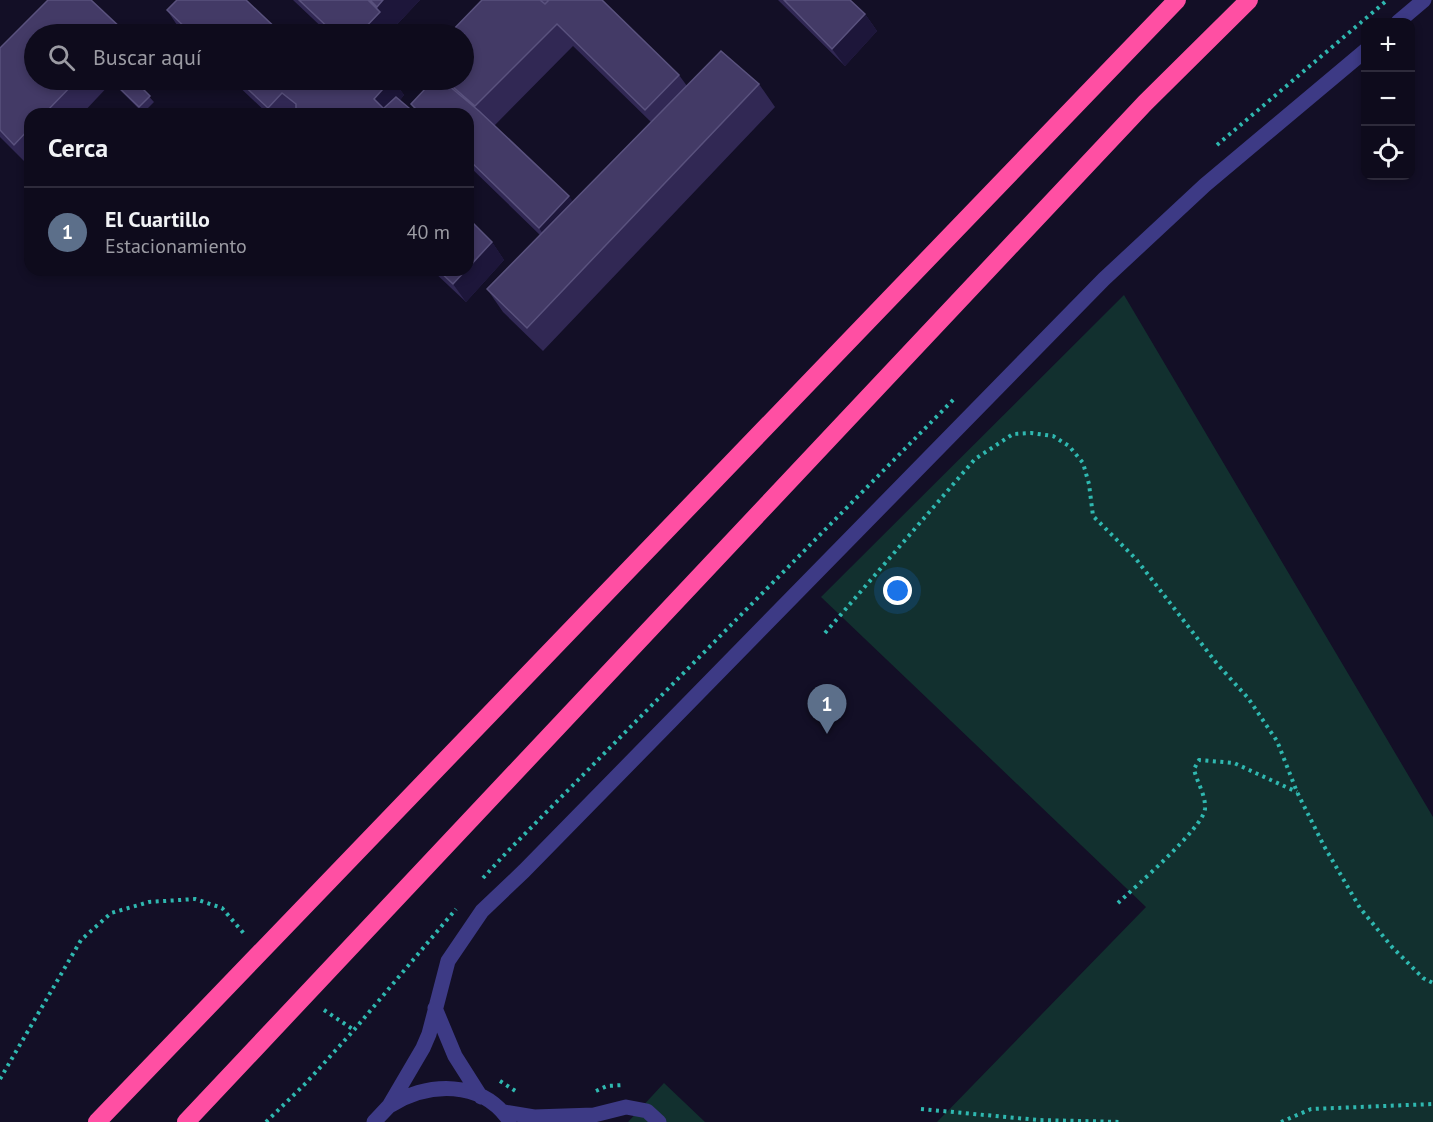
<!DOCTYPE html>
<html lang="es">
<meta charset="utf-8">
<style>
:root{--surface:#0e0b1c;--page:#171425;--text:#f1f3f6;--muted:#9b9ba3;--line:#2e2b3b;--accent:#0b8043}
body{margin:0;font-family:"PT Sans",sans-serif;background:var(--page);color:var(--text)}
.controls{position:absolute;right:18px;top:18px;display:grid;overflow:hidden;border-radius:12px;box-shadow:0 3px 9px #0003}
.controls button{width:54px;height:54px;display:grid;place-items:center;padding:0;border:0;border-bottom:2px solid var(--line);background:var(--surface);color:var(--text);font:30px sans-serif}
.you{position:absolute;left:898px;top:591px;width:21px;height:21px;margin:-15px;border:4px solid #fff;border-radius:50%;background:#1a73e8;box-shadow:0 0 0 9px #1a73e833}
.badge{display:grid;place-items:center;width:39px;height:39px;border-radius:50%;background:var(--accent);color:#fff;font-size:20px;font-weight:700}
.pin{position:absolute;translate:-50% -50px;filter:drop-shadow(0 2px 3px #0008)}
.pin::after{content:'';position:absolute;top:32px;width:21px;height:18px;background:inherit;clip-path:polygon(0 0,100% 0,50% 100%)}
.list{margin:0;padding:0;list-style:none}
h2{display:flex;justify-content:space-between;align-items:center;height:78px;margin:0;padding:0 24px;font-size:26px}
h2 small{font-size:20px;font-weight:400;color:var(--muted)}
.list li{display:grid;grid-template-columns:39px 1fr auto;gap:18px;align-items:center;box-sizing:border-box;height:90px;padding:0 24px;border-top:2px solid var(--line)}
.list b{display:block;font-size:22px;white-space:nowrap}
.list p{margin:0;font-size:20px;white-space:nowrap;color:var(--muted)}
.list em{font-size:20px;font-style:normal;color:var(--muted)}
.icon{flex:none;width:33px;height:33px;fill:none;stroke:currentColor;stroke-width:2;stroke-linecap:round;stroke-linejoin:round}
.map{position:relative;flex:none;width:1433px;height:1122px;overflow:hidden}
.search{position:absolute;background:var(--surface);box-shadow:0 3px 9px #0003;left:24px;top:24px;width:450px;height:66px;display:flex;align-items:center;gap:15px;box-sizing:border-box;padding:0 21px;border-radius:33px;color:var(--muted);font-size:22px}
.panel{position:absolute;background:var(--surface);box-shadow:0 3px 9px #0003;left:24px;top:108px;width:450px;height:168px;border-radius:18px}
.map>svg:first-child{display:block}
</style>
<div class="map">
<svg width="1433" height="1122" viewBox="0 0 1433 1122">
<rect width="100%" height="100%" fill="#130f26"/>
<path fill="#12302f" d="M1124 295 1433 817V1122H937L1146 907 821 597Z
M664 1083 705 1122H628Z"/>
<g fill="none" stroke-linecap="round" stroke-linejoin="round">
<path stroke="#2fb8b0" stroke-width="4" stroke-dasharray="3 4.5" stroke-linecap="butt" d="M1217 145 1385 2
M825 633 975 459 1013 434 1031 433 1053 436 1069 446 1083 463 1089 484 1093 516 1136 559 1218 665 1248 698 1277 741 1297 792 1324 846 1360 908 1392 947 1423 978 1433 983
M483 878 507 852 955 398
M1118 903C1135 887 1203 828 1205 809 1206 795 1197 783 1194 769L1199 760 1234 763 1297 792
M324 1010 354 1030
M0 1079 81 940 111 913 149 902 195 899 222 908 246 936
M500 1081 517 1092
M596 1091 607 1086 623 1085
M921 1109 1038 1120 1123 1122
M266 1122 306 1083 354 1030 456 909
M1281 1122 1311 1109 1433 1104"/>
<path stroke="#3d3a85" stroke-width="15" d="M1398 22 1424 0
M435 1008 455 1056 481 1097
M391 1105C429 1082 481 1080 509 1120
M504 1112 534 1117 594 1115 626 1107 647 1111 659 1122
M374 1122 389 1106 423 1048 429 1034 448 961 482 911 524 871 1104 279 1205 185 1366 50"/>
<path stroke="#ff4fa3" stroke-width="18" d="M97 1122 1177 0
M186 1122 1145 103 1249 0"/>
</g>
<path fill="#312854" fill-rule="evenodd" d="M48 0H91L124 31 126 34H34V80H134L154 102 143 113 112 82 82 114H30V167L0 137V48Z
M293 0H420L388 34H329Z
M602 0 679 75 687 86 759 84 775 107 543 351 503 312 487 289 540 235 468 165V114H418L411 104 426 88 427 80H464V34ZM573 46 651 122 573 202 494 126Z
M778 0H850L865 14 877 31 845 66Z
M167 10 282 34H186L179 28Z
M232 80H393L404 95 400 100 296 112 294 111 291 114H268Z
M492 242 504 260 466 302 432 270H468Z"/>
<path fill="#1d163a" d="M383 0H420L388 34H359L380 12 377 7Z
M865 14 877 31 845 66 832 49Z
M299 80H323L310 95Z
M391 80H393L404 95 389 114H386L374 99Z
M409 108 413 114H404Z
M569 196 582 214 551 246 539 228Z
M492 242 504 260 466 302 453 284 466 270H468V268Z"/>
<path fill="#433a66" stroke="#5a527e" stroke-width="1.5" d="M48 0H91L124 31 120 34H34V80H77L44 114H30V128L14 145 0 130V48Z
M177 0H246L282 34H192L167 10Z
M299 0H368L380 12 359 34H335Z
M370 0H383L377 7Z
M482 0H540L545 4 549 0H602L679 75 645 110 557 24 475 106 445 80H464V34H449Z
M540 0H549L545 4Z
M784 0H850L865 14 832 49Z
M721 51 759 84 527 328 487 289Z
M111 80H134L150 96 139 107Z
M238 80H301L312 88 321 80H353L356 83 360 80H391L374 99 387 112 388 114H296V104L282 93 268 108Z
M353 80H360L356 83Z
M427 80H442L479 111 569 196 539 228 468 159V114H421L411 104 426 88Z
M396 97 409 108 404 114H389L384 108Z
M468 218 492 242 468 268Z
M438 270H466L453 284Z"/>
</svg>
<div class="controls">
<button>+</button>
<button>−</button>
<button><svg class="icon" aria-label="locate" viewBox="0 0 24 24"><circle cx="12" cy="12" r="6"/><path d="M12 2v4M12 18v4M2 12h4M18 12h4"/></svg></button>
</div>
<div class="you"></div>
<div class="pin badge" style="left:827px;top:734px;background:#5c6f8a">1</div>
<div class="search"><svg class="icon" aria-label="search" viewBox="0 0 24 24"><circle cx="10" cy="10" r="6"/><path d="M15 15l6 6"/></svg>Buscar aquí</div>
<section class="panel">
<h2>Cerca<small></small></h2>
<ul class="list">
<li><span class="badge" style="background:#5c6f8a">1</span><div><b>El Cuartillo</b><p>Estacionamiento</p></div><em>40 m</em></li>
</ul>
</section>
</div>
